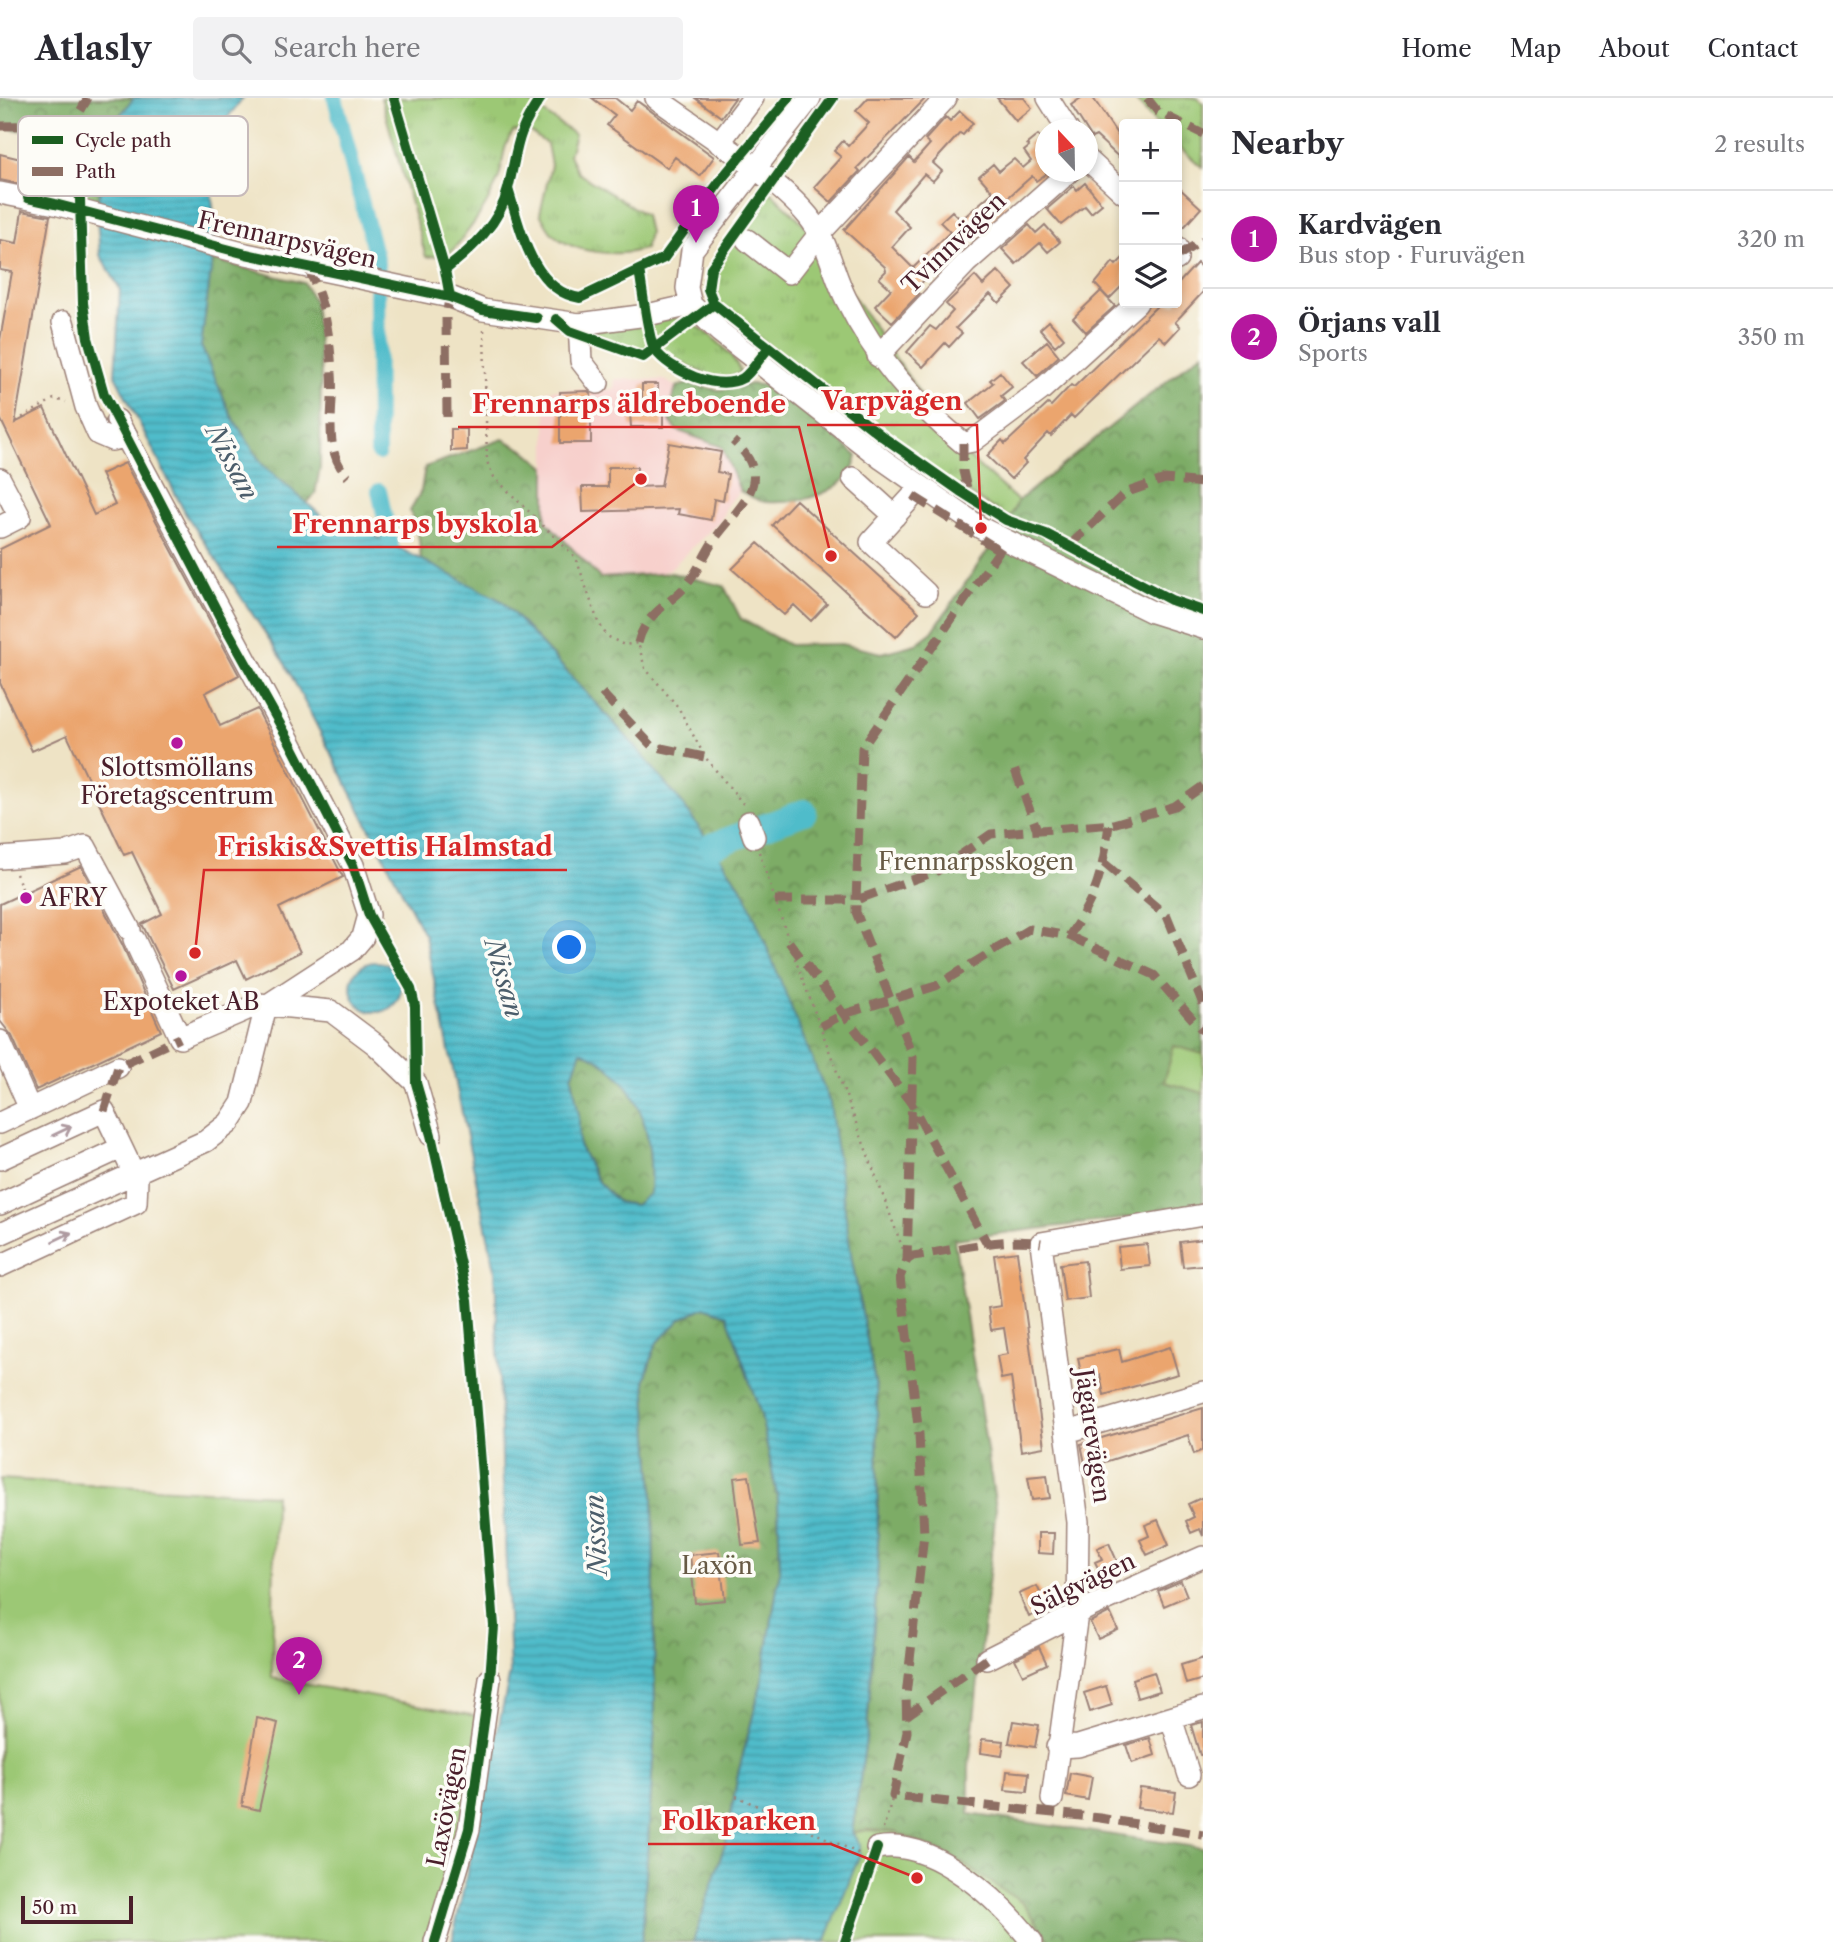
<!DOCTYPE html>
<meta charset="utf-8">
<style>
:root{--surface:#fff;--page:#f2f2f3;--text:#2b2b33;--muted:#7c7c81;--line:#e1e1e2;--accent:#b5179e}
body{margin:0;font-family:"Libre Caslon Text",serif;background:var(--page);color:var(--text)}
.controls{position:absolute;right:21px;top:21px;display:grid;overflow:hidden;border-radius:7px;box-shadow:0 4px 10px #0003}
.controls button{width:63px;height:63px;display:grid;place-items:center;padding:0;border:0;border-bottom:2px solid var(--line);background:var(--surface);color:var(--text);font:35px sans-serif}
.compass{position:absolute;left:1035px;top:21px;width:63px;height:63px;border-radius:50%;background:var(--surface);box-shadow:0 4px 10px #0003;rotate:338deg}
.scale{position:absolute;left:21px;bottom:18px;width:112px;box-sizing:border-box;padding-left:7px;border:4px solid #4a1f2b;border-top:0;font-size:19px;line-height:24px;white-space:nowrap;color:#4a1f2b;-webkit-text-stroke:5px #fdfcf7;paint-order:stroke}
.you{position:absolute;left:570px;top:850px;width:24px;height:24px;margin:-18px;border:5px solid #fff;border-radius:50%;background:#1a73e8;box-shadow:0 0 0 10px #1a73e833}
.badge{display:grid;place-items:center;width:46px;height:46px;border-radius:50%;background:var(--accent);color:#fff;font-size:23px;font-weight:700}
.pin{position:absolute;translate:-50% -58px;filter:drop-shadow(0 2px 4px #0008)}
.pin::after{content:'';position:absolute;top:37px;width:24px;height:21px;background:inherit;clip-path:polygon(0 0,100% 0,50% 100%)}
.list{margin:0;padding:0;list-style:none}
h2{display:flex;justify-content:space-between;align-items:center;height:91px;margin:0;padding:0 28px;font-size:30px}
h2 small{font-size:23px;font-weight:400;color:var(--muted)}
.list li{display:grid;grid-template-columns:46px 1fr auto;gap:21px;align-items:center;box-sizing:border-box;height:98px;padding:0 28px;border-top:2px solid var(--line)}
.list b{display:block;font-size:26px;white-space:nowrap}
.list p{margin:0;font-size:23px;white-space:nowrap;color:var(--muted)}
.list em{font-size:23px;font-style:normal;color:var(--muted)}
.icon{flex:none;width:38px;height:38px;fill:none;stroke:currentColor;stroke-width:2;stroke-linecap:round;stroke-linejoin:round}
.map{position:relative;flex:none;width:1203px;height:1844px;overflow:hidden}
header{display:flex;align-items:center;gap:42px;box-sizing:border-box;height:98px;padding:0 35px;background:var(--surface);border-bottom:2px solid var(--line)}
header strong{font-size:33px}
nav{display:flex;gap:38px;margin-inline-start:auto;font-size:24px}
.search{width:490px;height:63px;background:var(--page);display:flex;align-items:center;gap:18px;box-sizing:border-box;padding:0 24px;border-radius:7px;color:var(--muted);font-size:26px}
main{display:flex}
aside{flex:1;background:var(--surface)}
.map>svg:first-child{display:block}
</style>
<header>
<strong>Atlasly</strong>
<div class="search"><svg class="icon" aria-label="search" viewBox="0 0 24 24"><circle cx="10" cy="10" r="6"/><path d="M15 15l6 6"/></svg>Search here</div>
<nav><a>Home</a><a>Map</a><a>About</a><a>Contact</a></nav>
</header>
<main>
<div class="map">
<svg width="1203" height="1844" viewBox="0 0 1203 1844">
<defs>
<pattern id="grass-tufts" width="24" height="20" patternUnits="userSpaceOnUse" patternTransform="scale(1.75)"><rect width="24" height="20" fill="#9cc875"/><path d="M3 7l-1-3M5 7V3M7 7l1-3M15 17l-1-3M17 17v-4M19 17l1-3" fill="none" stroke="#88ab65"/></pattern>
<pattern id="forest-crowns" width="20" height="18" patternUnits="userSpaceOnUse" patternTransform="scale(1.75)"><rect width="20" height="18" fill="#7dac66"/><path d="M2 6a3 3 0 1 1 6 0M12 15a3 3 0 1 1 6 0" fill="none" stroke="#688b54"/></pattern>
<pattern id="water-rules" width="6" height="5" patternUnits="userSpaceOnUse" patternTransform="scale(1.75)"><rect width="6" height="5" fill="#4fbcca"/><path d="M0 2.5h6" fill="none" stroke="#4498a4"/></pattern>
</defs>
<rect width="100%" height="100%" fill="#fdfcf7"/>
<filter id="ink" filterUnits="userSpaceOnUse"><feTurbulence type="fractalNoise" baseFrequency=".0143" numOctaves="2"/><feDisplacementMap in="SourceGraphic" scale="14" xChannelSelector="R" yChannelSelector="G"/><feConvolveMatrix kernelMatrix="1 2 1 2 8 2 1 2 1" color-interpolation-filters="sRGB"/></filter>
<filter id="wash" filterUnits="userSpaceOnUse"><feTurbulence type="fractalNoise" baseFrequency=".00686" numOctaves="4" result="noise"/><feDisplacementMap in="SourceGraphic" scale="28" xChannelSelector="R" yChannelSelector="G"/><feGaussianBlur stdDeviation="1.57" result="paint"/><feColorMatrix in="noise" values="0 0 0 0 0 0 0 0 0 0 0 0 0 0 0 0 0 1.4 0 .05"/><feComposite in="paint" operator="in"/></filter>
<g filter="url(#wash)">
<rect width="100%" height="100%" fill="#eee3c5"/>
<path fill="#f7d0cc" d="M615 281 665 282 676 289 668 320 676 332 723 349 740 393 727 407 721 422 670 471 651 479 600 480 546 423V292L614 291Z"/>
<path fill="url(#grass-tufts)" stroke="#737450" stroke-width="2" d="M381 0H524L575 37 569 57 578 75 645 117 649 135 645 151C618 159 573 156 552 135 547 130 544 122 540 116L551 67 547 46 530 34 514 33C502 48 504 62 499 79 489 107 468 134 449 157L426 159Z
M1134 0H1197L1203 5V70L1177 47V26H1156Z
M770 93 803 125 956 348 1018 403 1010 420C904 361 807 281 715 203 709 192 710 182 715 170Z
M674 220C698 222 732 253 741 274 715 290 687 265 664 255 656 251 645 254 636 252 622 248 608 242 594 237L593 232Z"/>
<path fill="url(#forest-crowns)" stroke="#646648" stroke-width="2" d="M0 0H134L118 20 96 110 36 95 46 38 0 28Z
M212 162 304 185 314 203 321 274 320 370 315 396 307 405 262 367 231 317 201 248Z
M1203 254V1111L954 1141 996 1410 969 1669V1716L1203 1750V1844H1050L1024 1806 868 1732 852 1735 867 1635 878 1465 877 1295 852 1162 745 795 681 704 634 647 502 503 421 463 419 441 410 413 421 393 425 369 503 341 526 353 546 370V423L600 480 672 475 724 488 741 521 789 547 841 546 882 555 916 546 932 534 1010 420 1018 403Z
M687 286 719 292 751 286 770 288 802 310 857 358C849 396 799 406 765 404 757 403 748 397 740 393L722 349 676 332 668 320 676 289Z
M581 953C642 978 653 1036 650 1096L635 1107 618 1104 598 1084 579 1047V1017L572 979Z
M704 1209 727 1217 761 1317 778 1402 780 1472 762 1583 738 1676 727 1740 693 1844H642L655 1628 653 1393 645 1281 656 1246 682 1220Z"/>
<path fill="#9cc875" stroke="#737450" stroke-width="2" d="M1174 948 1203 956V995L1164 984Z
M0 1381 275 1397 272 1580 477 1618 471 1703 432 1844H0Z
M868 1732 896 1734 951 1758 1024 1806 1050 1844H825L860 1747 852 1735Z"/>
<path fill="url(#water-rules)" stroke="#4c6e7a" stroke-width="2" fill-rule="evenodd" d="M134 0H243L206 47 216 134 201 248 231 317 262 366 324 420 350 436 366 433 502 503 634 647 681 704 745 795 830 1005 852 1162 877 1295 878 1465 867 1635 852 1734 860 1747V1756L825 1844H693L727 1740 738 1676 762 1583 780 1472 778 1402 761 1317 727 1217 704 1209 682 1220 656 1246 645 1281 653 1393 655 1628 642 1844H452L510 1575 495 1172 425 838 283 562 185 415 115 277 120 191 100 157 96 110 118 20ZM581 953C642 978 653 1036 650 1095L635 1107 618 1104 598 1084 579 1047V1017L572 979Z
M351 889a25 25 0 1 1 50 0a25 25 0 1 1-50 0Z"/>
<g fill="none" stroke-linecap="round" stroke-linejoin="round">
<path stroke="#4fbcca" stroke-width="16" d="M335 0 377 164 378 355
M379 393 391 447"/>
<path stroke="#4fbcca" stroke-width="26" d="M712 748 804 714"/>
</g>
<g id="blocks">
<path fill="#eba56e" d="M592 0H615L630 12 637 3 714 59 700 78 675 59 667 70 607 27 615 17Z
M695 0H735L721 19Z
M868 0H926L857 70 860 73 831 104 814 89 841 59 834 53 843 43 848 48 869 25 856 13Z
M997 0H1024L1032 10 1016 23Z
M1081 0H1093L1119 39 1124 33V64L1096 38 1092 40 1071 7Z
M960 13 973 25 963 37 960 35 933 65 942 73 933 83 924 76 893 112 910 129 892 149 913 170 950 134 940 124 952 113 961 122 993 94 979 78 993 66 999 73 1014 61 1023 70 1031 63 1024 53 1029 49 1027 46 1038 37 1046 45V76L1036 83 1032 78 1004 103 1008 108 988 126 984 122 939 172 936 169 915 192 919 196 892 224 875 208 891 191 879 180 886 173 885 169 844 132 909 59 914 64 930 46 925 42 946 19 950 23Z
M0 56 25 62 19 86 0 82Z
M1085 85 1102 106 1091 115 1085 108 1061 127 1047 111 1074 88 1077 92Z
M1177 88 1201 110 1184 129 1177 123Z
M22 113 50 118 15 325 44 310 94 417 115 407 101 376 125 365 239 577 205 595 220 628 257 611 343 779 279 810 300 854 246 881 237 862 174 891 142 826 162 816 132 754 124 757 67 637 32 653 0 585V451L51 426 0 320V242L12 174 0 172V142L17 145Z
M1029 127 1036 135 1045 127 1060 144 1048 154 1040 145 1016 166 1002 151Z
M1124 159V186L1109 201 1095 186 1113 164 1116 167Z
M1197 165 1203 171V194L1175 224 1180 229 1166 244 1159 238 1074 320 1071 317 1051 338 1048 335 1023 362 1026 365 1011 381 987 358 1002 342 1005 346 1048 306 1051 308 1071 287 1074 289 1160 205H1177V187Z
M998 173 1014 190 999 205 990 196 956 230 962 235 949 249 945 245 923 269 907 254 930 228 936 232 953 213 946 206 975 178 983 187Z
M1101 193 1115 208 1086 234 1073 220Z
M1049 223 1064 240 1055 248 1040 231Z
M1047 243 1059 258 1037 278 1023 263Z
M1000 274 1012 289 1001 298 1005 303 980 321 968 305 993 285 990 282Z
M642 286H658V313H663V329H631L630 314H642Z
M588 293 591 296V345H560V294Z
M451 331H467V352L451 353Z
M669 345 721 354 717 374 728 376 723 403 714 401 711 422 678 416 679 411 583 414 582 389H608V369H637V389L661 388Z
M796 402 919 514 896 539 772 427Z
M758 445 827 506 811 523 794 507 784 517 732 471Z
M81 768 122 846 161 933 36 992 12 938 0 923V806Z
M1203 1141V1167L1183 1169 1180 1144Z
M1147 1146 1150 1168 1120 1171 1118 1149Z
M1017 1154 1044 1349 1021 1353 1011 1279 1001 1281 997 1258 1008 1256 1004 1230 991 1232 988 1210 1001 1208 994 1157Z
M1085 1163 1089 1200 1065 1203 1060 1166Z
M1170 1249 1178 1276 1104 1297 1100 1277 1082 1281 1078 1260 1119 1251 1122 1264Z
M1203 1310V1352L1194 1356 1188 1337 1086 1370 1081 1346Z
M1047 1377 1050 1400 1032 1402 1028 1379Z
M749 1378 760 1445 742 1447 734 1380Z
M1203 1399V1438L1200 1431 1191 1435 1186 1423 1194 1419 1188 1406Z
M1158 1422 1169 1447 1147 1457 1140 1442 1149 1438 1145 1427Z
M1038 1435H1054L1053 1456 1038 1455Z
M1109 1445 1120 1470 1102 1478 1095 1464 1102 1461 1097 1450Z
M719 1454 725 1502 695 1505 690 1457Z
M1181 1483 1187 1498 1164 1508 1158 1493Z
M1037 1488 1044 1503 1039 1505 1042 1513 1029 1519 1019 1496Z
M1110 1514 1118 1532 1098 1541 1090 1524Z
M1039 1549 1047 1566 1023 1577 1015 1561Z
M1203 1560V1581L1186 1586 1181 1567Z
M1154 1574 1160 1593 1137 1600 1132 1581Z
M1106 1588 1112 1607 1090 1614 1084 1595Z
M257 1620 278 1625 259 1712 242 1708Z
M1013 1623 1039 1627 1035 1649 1009 1645Z
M1203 1624V1657H1200L1191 1627Z
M1150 1640 1155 1657 1132 1665 1126 1647Z
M982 1641 1004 1643 1002 1658 981 1655Z
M1007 1673 1029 1675 1027 1694 1005 1692Z
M1070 1675 1092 1679 1088 1702 1066 1698Z
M1140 1690 1176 1694 1173 1714 1137 1710Z"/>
</g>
</g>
<g filter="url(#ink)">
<use href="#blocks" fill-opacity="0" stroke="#9c8178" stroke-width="2"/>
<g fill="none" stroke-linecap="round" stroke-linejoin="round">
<g stroke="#9c8178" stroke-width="24">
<path id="minor" d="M656 0C701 33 774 77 808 118 828 142 832 173 846 201 875 259 913 304 963 345L973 343 1041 292 1137 205
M810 0 692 152 687 190 691 207 720 234 882 361 981 430 1152 514 1203 530
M1048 0 1068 32
M719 45 753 0
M1087 61 1124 95
M0 95 55 106 246 156 450 199 483 212 579 226 647 217 691 207
M747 142 789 175 820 135 946 0
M1177 149V161
M63 224 86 309 98 336 112 342 127 338
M579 226 581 263 598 285
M878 258 966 165 1069 74
M853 380 895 418
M0 381 20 419 0 429
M920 390 871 444 926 495
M749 724 754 739
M0 760 65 755 85 748 130 832
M134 841 180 940 259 906 331 913 375 946 416 985 431 1037
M0 943 30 1011
M0 1025 118 969
M0 1061 104 1013 137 1082 136 1105 0 1168
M0 1106 121 1050
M0 1136 206 1043 229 1025 242 1005 266 908 352 852 363 839 369 817 353 767 290 644 117 322
M1067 1334 1203 1294
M987 1561 1092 1508 1203 1459
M1171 1620 1189 1677
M1057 1649 1078 1648 1203 1610
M1052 1701 1077 1516 1078 1424 1041 1145 1203 1117
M877 1750C933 1739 1000 1803 1032 1844
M435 1844 469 1731 490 1581"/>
</g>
<path stroke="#9c8178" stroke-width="2.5" stroke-dasharray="2 5" stroke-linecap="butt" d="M484 232 487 364 494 379 576 460 598 524 607 538 624 547 638 545 645 570 678 609 705 659 744 707
M16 323 54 301 66 304
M759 754 794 858 907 1162
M16 776 24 795
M736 1698 860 1756
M883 1731 893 1698"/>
<use href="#minor" stroke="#fff" stroke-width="21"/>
<path stroke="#8d6e63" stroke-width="9" stroke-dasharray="18 9" stroke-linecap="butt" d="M1147 0 1158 14 1203 36
M0 28 51 27 62 44 88 0
M1179 157 1203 142
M307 169C325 203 330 237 332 275 335 311 321 351 348 379
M447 319 446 219 450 195
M963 345V373L969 399
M913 398 999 452
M1070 447 1125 395 1165 381 1203 385
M638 545C645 516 666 509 685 489 698 474 705 454 717 438 742 405 776 381 733 343
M602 595 652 648 705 659
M1015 672 1036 729
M1203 688 1175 708 1113 726 991 736 937 773 856 802V814L913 959 907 1162 900 1179 919 1336 924 1436 906 1598 907 1634 893 1698 1100 1720 1203 1737
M1104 765 1167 818 1203 906
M775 802H856L862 650 1006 443
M1069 838 1154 877 1203 933
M789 844 911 1005 988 1147
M821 928 844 916 936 888 1029 831 1069 838C1097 797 1102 776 1109 727
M104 1013 118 969 180 940
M907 1162 913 1158C951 1153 1005 1138 1041 1145
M906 1618 987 1561"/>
<g stroke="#fdfcf7" stroke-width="15">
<path id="cycleway" d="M394 0 445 172 450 199
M833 0 711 170 708 191 714 206 883 339 960 393 1006 422 1046 436 1171 502 1203 513
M508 91C520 129 532 193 580 200L664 160 723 79 789 0
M445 172C472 151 500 125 508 91 518 51 515 36 541 0
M639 172C642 187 648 242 655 252 670 273 718 294 743 280 752 274 760 259 768 251
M556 221 570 233 643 259 714 206
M435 1844 469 1731 490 1581 494 1528 468 1202 431 1037 416 985 415 908 411 891 369 817 353 767 290 644 219 517 104 296 88 240 83 205 80 101 75 77 62 44C34 47 32 77 28 100L55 106 246 156 450 199 483 212 537 220
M845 1844 877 1750"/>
</g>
<use href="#cycleway" stroke="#1b5e20" stroke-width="10"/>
</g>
<defs><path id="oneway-shaft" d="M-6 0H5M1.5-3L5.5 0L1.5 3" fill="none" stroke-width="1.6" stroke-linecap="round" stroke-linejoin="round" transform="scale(1.75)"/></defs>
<g stroke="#ae9aa0">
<use href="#oneway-shaft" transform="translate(62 1033) rotate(-25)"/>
<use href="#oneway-shaft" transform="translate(62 1139) rotate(-25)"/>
</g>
</g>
<g fill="#b5179e" stroke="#fdfcf7" stroke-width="2.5">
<circle cx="177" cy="645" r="7"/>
<circle cx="26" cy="800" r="7"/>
<circle cx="181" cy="878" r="7"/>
</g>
<g text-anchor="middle" stroke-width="7" stroke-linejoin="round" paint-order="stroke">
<g font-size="24" fill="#4a1f2b" stroke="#fdfcf7">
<text transform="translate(287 142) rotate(13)" y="8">Frennarpsvägen</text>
<text transform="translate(954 145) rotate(-44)" y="8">Tvinnvägen</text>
<text transform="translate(1093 1338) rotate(82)" y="8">Jägarevägen</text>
<text transform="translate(1083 1486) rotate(-26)" y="8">Sälgvägen</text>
<text transform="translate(447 1709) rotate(-79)" y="8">Laxövägen</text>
</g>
<g font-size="24" fill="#4a1f2b" stroke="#fdfcf7">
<text x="177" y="678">Slottsmöllans<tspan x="177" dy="28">Företagscentrum</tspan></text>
<text x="40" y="808" text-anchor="start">AFRY</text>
<text x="181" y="912">Expoteket AB</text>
</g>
<g font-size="24" fill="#675a45" stroke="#fdfcf7">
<text x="976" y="772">Frennarpsskogen</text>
<text x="717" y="1476">Laxön</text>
</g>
<g font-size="26" font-style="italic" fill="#4c5e6b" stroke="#fdfcf7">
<text transform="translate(232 364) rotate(62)" y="9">Nissan</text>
<text transform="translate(504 880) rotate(74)" y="9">Nissan</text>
<text transform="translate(596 1437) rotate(-93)" y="9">Nissan</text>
</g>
</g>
<rect x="18" y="18" width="230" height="80" rx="10" fill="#fdfcf7" stroke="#c7baba" stroke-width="2"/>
<rect x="32" y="38" width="31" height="8" fill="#1b5e20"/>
<rect x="32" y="69" width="31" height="9" fill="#8d6e63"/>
<g font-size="19" fill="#4a1f2b">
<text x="75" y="49">Cycle path</text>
<text x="75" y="80">Path</text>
</g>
<path fill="none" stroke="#d62828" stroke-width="2.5" d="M981 430L977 327H807M831 458L799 329H458M641 381L552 449H277M195 855L204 772H567M917 1780L831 1746H648"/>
<g fill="#d62828" stroke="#fdfcf7" stroke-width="2.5">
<circle cx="981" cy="430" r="7"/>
<circle cx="831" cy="458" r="7"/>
<circle cx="641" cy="381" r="7"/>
<circle cx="195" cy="855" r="7"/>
<circle cx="917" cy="1780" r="7"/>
</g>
<g font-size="26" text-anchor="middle" font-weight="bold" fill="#d62828" stroke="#fdfcf7" stroke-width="7" stroke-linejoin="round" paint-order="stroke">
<text x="892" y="312">Varpvägen</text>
<text x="629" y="315">Frennarps äldreboende</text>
<text x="415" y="435">Frennarps byskola</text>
<text x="385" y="758">Friskis&amp;Svettis Halmstad</text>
<text x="739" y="1732">Folkparken</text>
</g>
</svg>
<div class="controls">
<button>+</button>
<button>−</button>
<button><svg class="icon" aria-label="layers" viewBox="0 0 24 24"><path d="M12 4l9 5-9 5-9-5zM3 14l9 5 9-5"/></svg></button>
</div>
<svg class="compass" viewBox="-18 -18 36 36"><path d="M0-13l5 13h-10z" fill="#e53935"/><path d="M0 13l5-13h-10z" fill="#7c7c81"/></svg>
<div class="scale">50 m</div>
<div class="you"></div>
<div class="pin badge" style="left:696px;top:145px">1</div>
<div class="pin badge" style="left:299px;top:1597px">2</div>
</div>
<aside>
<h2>Nearby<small>2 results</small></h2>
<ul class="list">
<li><span class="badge">1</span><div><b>Kardvägen</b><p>Bus stop · Furuvägen</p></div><em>320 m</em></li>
<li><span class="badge">2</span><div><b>Örjans vall</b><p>Sports</p></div><em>350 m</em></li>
</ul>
</aside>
</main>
